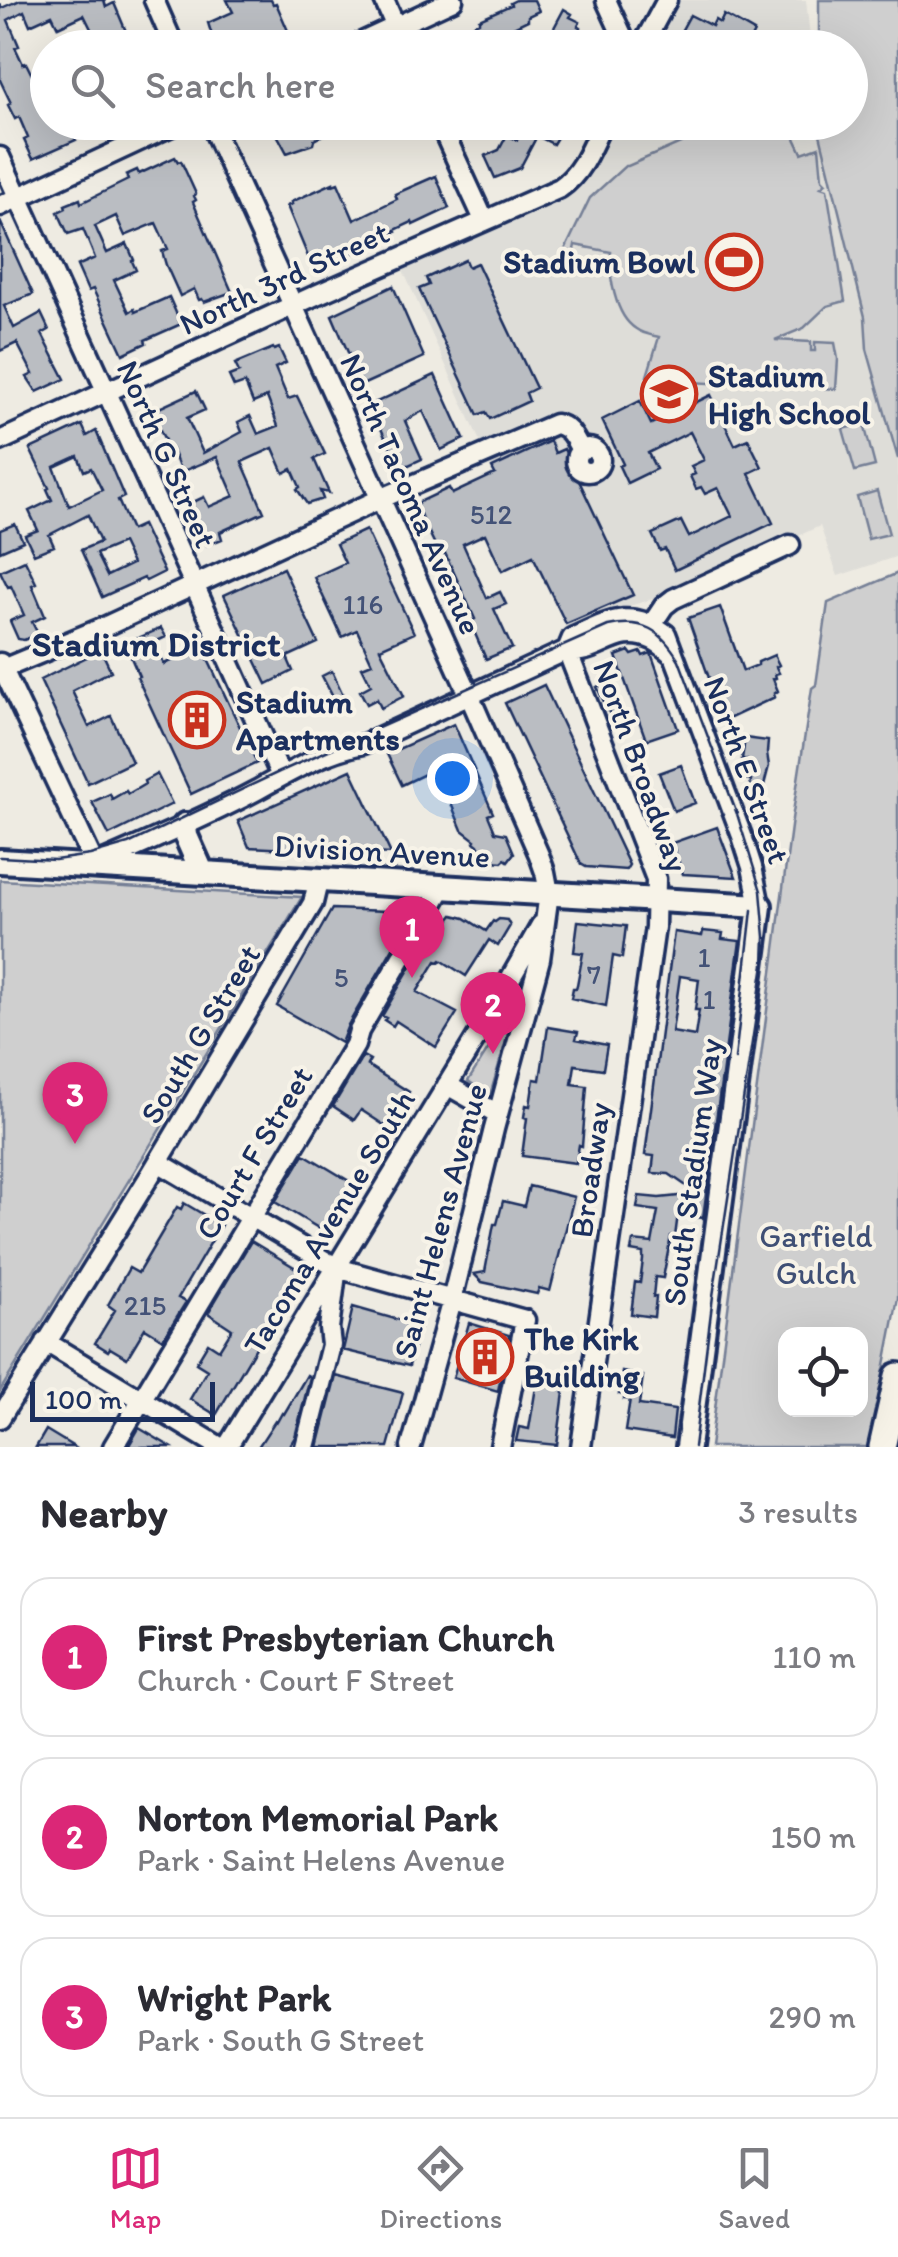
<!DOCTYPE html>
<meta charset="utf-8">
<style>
:root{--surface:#fff;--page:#f2f2f3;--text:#2b2b33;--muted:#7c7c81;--line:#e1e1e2;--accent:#db2777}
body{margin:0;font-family:Itim,sans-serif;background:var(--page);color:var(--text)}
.controls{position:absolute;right:30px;bottom:30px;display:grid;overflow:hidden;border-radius:20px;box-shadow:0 10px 40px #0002}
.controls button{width:90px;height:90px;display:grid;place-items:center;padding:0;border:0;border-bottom:2px solid var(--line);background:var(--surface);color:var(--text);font:50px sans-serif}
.scale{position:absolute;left:30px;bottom:25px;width:185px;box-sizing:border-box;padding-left:10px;border:5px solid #1b2f5e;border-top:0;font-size:28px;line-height:35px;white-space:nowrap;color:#1b2f5e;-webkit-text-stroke:8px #f7f3e8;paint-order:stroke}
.you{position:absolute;left:452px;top:778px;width:35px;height:35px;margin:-25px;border:8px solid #fff;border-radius:50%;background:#1a73e8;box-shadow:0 0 0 15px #1a73e833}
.badge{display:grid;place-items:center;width:65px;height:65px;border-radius:50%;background:var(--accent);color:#fff;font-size:32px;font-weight:700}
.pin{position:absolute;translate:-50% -82px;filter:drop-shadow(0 2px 5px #0008)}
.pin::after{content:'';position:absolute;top:52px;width:35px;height:30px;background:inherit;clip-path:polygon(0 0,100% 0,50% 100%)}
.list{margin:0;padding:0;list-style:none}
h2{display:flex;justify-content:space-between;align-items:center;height:130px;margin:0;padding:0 40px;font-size:42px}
h2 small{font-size:32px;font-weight:400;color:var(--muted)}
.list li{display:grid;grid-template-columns:65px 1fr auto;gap:30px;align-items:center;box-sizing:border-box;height:160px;margin:0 20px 20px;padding:0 20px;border:2px solid var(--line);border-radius:30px}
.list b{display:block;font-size:38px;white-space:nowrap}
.list p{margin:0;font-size:32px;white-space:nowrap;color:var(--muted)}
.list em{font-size:32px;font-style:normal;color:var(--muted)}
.icon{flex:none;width:55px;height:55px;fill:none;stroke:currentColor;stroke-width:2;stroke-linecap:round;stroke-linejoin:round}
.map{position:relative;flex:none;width:898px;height:1447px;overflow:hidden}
.search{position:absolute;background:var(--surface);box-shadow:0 10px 40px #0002;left:30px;right:30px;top:30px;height:110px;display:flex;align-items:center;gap:25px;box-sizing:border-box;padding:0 35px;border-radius:55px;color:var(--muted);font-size:38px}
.sheet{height:670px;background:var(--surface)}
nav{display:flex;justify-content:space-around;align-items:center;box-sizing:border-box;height:140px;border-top:2px solid var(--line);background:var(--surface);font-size:28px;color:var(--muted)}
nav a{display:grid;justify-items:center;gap:5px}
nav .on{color:var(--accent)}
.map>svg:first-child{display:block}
</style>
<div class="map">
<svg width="898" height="1447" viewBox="0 0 898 1447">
<rect width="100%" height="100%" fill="#eeebe2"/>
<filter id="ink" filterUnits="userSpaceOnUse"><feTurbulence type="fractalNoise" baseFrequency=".01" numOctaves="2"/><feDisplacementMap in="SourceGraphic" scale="20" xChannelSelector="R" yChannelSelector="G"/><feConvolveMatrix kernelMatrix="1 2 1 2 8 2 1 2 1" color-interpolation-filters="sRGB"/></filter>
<g filter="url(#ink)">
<path fill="#deddd8" d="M667 0H806L811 47 641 48Z
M603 123H819L865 317 867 349 898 459V556L838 576 820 526 669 594 566 625 492 468 398 259 560 188Z"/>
<path fill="#cfcfcf" stroke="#757f96" stroke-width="2.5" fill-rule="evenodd" d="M819 0H898V459L867 349 865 317 819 130V123L850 122V48L819 47Z
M726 123H791L794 136 802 153 819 147 822 179 826 183 821 187 827 189 845 301 827 306 804 328 775 340 811 342V351H815V342L835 343 838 359 836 389 788 386 786 382 751 380 748 385 670 381 647 376 659 337C651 335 643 334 636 329 615 316 608 274 611 252L575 245 573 255 563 254 590 198 625 166H628Z
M864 424 875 466 855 471 843 429Z
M877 491 889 534 868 539 857 497Z
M898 573V1298L869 1447H710L792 819 812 688 816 685 828 603ZM786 1334H860V1410H786Z
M0 880 302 897 0 1391Z
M506 1021 510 1027 490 1095 468 1081Z"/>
<path fill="#babdc2" stroke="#1b2f5e" stroke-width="2.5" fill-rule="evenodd" d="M20 0H104L106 7 114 3 133 48H58L92 31 84 15 58 27 52 15 30 25 24 11 8 20 19 46 15 47 23 64 26 63 48 107V122H55L58 129 68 124 76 140 33 159 24 140 28 138 19 117 15 119 8 105 11 103 0 80V4L2 8Z
M227 0H271L273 4 276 3 289 33 278 38 281 45 275 48H216L208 23 233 12Z
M516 0H534L539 11 528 16V20L509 29 518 48H492L485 32 468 41 470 48H422L479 22V19L511 5 510 3Z
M564 9 572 14 570 17 580 22 578 26 581 28 580 31 589 37 587 41 598 48H537L543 36 548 39Z
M690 15 712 26 715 20 720 23 724 15 754 32 746 48H672Z
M276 122H317L323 135 314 140 313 144 287 153 273 127Z
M527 122H566L553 144 537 136 520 168 495 178 485 156 499 150 507 135 517 140Z
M175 157 178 162 181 161 196 194 194 196 196 200 193 202 232 292 204 302 202 299 199 300 194 289 180 296 166 265 162 251 168 249 156 223 125 236 116 216 95 226 107 253 127 244 134 260 132 261 136 270 114 280 129 312 134 309 135 312 169 297 181 324 145 340 146 343 123 354 93 289 88 291 77 266 95 258 83 229 68 234 58 212 66 208 65 205 80 199 81 203 128 180 126 175 137 170 139 174Z
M436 176 449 208 413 225 412 222 395 230 396 232 377 242 314 271 287 206 292 204 291 202 333 183V185L338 183 354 220 397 199 395 194Z
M0 221 33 294 4 306 14 328 41 313 49 330 42 334 65 379 37 392 27 377 33 374 17 343 0 351Z
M465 260 468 267 477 263 536 388 526 393 529 401 490 419 486 412 478 415 419 289 429 285 426 278Z
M393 286 424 357 362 385 332 315Z
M273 348 274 350 279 348 286 363 275 368 288 399 297 396 325 454 314 459 329 493 320 491 323 499 307 504 297 489 300 487 292 469 284 473 273 448 242 462 264 512 220 532 222 539 207 545 194 514 191 515 187 505 204 497 209 507 234 496 217 457 181 472 172 450 170 451 160 430 157 431 148 413 196 391 205 410 187 418 203 453 242 432 238 422 250 416 258 434 278 426 267 397 253 403 245 383 234 387 229 376 239 372 235 364Z
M435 375 464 439 441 450 423 411 405 421 422 459 400 469 370 405Z
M711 395 735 445 748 439 762 467 749 473 773 523 675 570 665 549 660 551 652 534 681 521 689 537 732 516 718 488 705 494 701 487 696 489 690 476 695 474 691 466 704 460 690 432 648 453 656 469 627 483 619 466 623 464 602 420 640 401 651 424Z
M82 425 87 436 96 431 124 497 118 500 131 530 142 525 164 572 146 581 144 578 102 597 81 550 100 542 88 515 49 535 54 546 34 554 25 535 38 530 29 511 52 500 47 489 49 488 30 449ZM78 456 84 471 91 468 102 490 69 506 54 467ZM122 543 132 564 107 576 96 554Z
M550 441 555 453 564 449 633 595 566 624 533 556 502 571 485 534 463 544 487 598 500 592 506 604 494 609 512 648 486 659 470 622 475 619 445 553 440 555 415 504 449 488 452 494 495 474 492 468Z
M15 524 23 541 0 551V530Z
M366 530 414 633 380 648 404 696 381 708 377 699 367 704 360 691 371 685 362 667 372 663 357 630 342 637 314 577 345 563 336 544Z
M25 560 36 583 32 585 45 616 32 622 38 634 24 640 18 639 10 621 24 615 11 586 8 587 0 571Z
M283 568 318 643 287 657 293 671 267 684 224 595Z
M720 607 743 671 758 665V662L774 655 779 665 776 667 779 673 775 674 776 678 773 679 778 691 774 694 775 697 724 721 688 618Z
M161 628 166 637 155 642 164 664 202 647 257 763 191 794 137 677 139 676 125 644Z
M101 650 111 671 72 691 89 727 111 716 132 762 88 783 40 680Z
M629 651 632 655 641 652 643 656 651 653 678 729 646 740 616 656Z
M332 671 345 699 336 703 322 676Z
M606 682 624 721 615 725 597 687Z
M544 685 629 865 626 870 586 867 581 864 505 703Z
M454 724 493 813 488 815 495 832 506 834 514 853 508 861 505 859 502 862 485 860 478 845 474 842 475 840 462 830 445 789 442 791 433 770 402 785 387 754Z
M745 738 768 741 767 753 769 766 763 789 750 787 751 780 746 779 747 760 742 759Z
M681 765 695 803 674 811 659 773Z
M351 770 391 854 249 847 238 821Z
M157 774 172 804 109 835 92 802 110 794 112 799 126 791 128 794 145 784 144 781Z
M717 827 736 877 683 874 672 843Z
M332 909 414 912 348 1025 341 1043 277 1006Z
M453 915 465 918 486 931 493 921 495 922 499 919 507 920 510 926 498 946 489 940 466 976 441 960 439 962 436 961 417 992 457 1013 436 1047 396 1021 393 1026 384 1020 386 1018 382 1016 437 921 441 924 445 917 449 920Z
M578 921 626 926 622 958 613 956 606 1006 571 998 573 988H576L577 985 583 953 574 952Z
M703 931 723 933 722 939 740 941 703 1218 678 1214 675 1237 671 1236 663 1278 655 1277 653 1297H656L654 1317 631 1314 635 1282 640 1283 643 1260V1253L631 1251 633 1241 652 1243 658 1211 637 1208 639 1196 659 1198 698 1194 669 1174 652 1173 654 1156 645 1155 674 932 702 936ZM680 976 699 979 695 1010H699L695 1036 672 1032Z
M548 1027 578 1032 576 1039 607 1045 603 1069 575 1065 572 1084 587 1086 582 1146 579 1145 576 1163 522 1156 527 1118 524 1117 526 1105 530 1106 534 1079 540 1080Z
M363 1056 370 1060 367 1065 409 1092 387 1127 361 1110 354 1120 333 1106Z
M304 1154 354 1184 325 1232 275 1202Z
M529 1186 574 1197 550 1291 539 1288 537 1294 482 1282 474 1274 485 1272 494 1224H497L503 1201 524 1206Z
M184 1203 221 1225 178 1298 186 1302 163 1339 145 1328 127 1358 110 1348 108 1351 95 1343 115 1310 108 1305 129 1268 138 1273 177 1207 181 1209Z
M251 1241 304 1273 261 1346 258 1344 216 1415 190 1399 207 1370 196 1363 208 1343 219 1350 232 1329 208 1313Z
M353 1307 420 1326 409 1366 343 1350Z
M469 1323 509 1335 498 1391 453 1378Z
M622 1372 643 1376 639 1405 675 1410 672 1438 625 1431 630 1399H624L625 1395 619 1394Z
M307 1375 310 1377 295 1437 289 1447H258L275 1421 277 1422 282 1413 284 1414Z
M336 1376 403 1393 388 1447H318Z
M537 1381 565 1385 557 1445 516 1441 519 1427 529 1429Z
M139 1428 171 1447H128Z
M46 1430 74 1447H36Z"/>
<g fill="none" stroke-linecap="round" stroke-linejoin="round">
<g stroke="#1b2f5e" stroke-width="25">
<path id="minor" d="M154 0 175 48
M384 0 405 48
M606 0 628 48
M349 48 453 0
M641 48 667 0
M210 122 467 690 539 855 545 872 549 893 540 959 494 1129 452 1300 411 1447
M439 122 484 220
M0 157 281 776
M0 206 180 122
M0 441 316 295 560 188C582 173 592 146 603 122
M576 460a12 12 0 1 1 24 0a12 12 0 1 1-24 0Z
M652 624 664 606 673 599 790 545
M567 650 656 879 655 927 581 1447
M567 650 572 638C608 622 630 607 666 634L742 836 752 867 760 906
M0 663 95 865C149 841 205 818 257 790 291 771 326 751 364 744L567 650C598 658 616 622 653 640 660 643 667 650 673 655
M0 670 104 627 380 499 555 424C570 426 574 438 581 450
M447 1085 498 1114
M158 1162 337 1268 525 1320 500 1447
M46 1342 220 1447
M0 1418 151 1174 313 903 318 882
M113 1447 355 1045 359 1031 442 888
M227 1447 482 1028 541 925
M305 1447 331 1345 329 1328 336 1274"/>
</g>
<g stroke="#1b2f5e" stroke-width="30">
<path id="major" d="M185 825 186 836 202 872
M0 861 760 906 688 1447"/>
</g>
<g stroke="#1b2f5e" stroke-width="32">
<path id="highway" d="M882 1447 898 1376"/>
</g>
<use href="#minor" stroke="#f7f3e8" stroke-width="18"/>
<use href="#major" stroke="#f7f3e8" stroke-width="22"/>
<use href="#highway" stroke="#f7f3e8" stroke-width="25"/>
<path stroke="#1b2f5e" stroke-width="2.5" d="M0 857 55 860 90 855 128 844 279 772 608 626C643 618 661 630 679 660L737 814 761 891 765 937 764 964 713 1296 694 1447
M735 1059 752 910"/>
</g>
</g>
<defs>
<g id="stadium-ring" transform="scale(2.875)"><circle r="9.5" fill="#f7f3e8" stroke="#c8321e" stroke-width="1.5"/><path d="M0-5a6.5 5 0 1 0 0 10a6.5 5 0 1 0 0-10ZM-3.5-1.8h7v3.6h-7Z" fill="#c8321e"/></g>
<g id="school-ring" transform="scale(2.875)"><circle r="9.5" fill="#f7f3e8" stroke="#c8321e" stroke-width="1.5"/><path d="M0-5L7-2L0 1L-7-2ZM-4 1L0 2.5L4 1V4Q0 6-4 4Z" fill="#c8321e"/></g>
<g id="building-ring" transform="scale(2.875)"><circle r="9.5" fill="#f7f3e8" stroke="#c8321e" stroke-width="1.5"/><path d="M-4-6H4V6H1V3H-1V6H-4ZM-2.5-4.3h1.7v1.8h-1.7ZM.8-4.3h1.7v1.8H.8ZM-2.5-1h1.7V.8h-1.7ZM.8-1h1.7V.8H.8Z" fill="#c8321e"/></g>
</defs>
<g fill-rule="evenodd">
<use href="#stadium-ring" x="734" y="262"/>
<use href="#school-ring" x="669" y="394"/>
<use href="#building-ring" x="197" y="720"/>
<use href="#building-ring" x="485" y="1357"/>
</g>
<g text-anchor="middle" stroke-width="8" stroke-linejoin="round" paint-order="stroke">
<g font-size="28" fill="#435277">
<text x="491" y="524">512</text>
<text x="363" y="614">116</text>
<text x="704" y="967">1</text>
<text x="594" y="984">7</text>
<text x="341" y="987">5</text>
<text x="709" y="1009">1</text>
<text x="145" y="1315">215</text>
</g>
<g font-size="32" font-weight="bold" fill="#1b2f5e" stroke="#f7f3e8" text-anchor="start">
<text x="695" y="273" text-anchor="end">Stadium Bowl</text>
<text x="708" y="387">Stadium<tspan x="708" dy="37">High School</tspan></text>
<text x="236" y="713">Stadium<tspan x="236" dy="37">Apartments</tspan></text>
<text x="524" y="1350">The Kirk<tspan x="524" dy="37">Building</tspan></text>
</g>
<g font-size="32" fill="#1b2f5e" stroke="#f7f3e8">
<text transform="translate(284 278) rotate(-25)" y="11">North 3rd Street</text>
<text transform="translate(167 454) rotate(66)" y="11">North G Street</text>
<text transform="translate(411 494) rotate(66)" y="11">North Tacoma Avenue</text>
<text transform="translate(641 766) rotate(70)" y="11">North Broadway</text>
<text transform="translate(747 770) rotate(70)" y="11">North E Street</text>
<text transform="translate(382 851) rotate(3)" y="11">Division Avenue</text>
<text transform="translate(200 1034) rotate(-59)" y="11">South G Street</text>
<text transform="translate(254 1153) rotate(-59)" y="11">Court F Street</text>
<text transform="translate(590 1170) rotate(-82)" y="11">Broadway</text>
<text transform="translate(692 1172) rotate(-82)" y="11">South Stadium Way</text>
<text transform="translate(440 1221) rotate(-75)" y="11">Saint Helens Avenue</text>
<text transform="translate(329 1222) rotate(-59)" y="11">Tacoma Avenue South</text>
</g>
<g font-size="32" fill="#3f4f75" stroke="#f7f3e8">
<text x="816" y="1247">Garfield<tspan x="816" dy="37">Gulch</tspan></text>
</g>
<g font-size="35" font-weight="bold" fill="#1b2f5e" stroke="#f7f3e8">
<text x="156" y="656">Stadium District</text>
</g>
</g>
</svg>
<div class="controls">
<button><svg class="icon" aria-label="locate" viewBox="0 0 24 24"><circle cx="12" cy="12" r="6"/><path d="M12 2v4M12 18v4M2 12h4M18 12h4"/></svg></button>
</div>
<div class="scale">100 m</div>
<div class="you"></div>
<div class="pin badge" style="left:412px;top:978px">1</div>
<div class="pin badge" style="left:493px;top:1054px">2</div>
<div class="pin badge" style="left:75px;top:1144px">3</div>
<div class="search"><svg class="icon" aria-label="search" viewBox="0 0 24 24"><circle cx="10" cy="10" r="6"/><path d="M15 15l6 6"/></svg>Search here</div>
</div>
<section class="sheet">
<h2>Nearby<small>3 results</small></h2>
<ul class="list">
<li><span class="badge">1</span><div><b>First Presbyterian Church</b><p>Church · Court F Street</p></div><em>110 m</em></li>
<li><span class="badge">2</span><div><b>Norton Memorial Park</b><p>Park · Saint Helens Avenue</p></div><em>150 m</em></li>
<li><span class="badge">3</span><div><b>Wright Park</b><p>Park · South G Street</p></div><em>290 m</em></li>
</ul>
</section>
<nav>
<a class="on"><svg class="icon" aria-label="map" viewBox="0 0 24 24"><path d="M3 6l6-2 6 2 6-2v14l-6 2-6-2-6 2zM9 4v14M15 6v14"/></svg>Map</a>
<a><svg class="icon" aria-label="directions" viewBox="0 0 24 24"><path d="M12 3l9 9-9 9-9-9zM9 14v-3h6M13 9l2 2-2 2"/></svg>Directions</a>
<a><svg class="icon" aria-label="saved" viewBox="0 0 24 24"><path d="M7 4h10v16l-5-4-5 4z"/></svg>Saved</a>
</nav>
